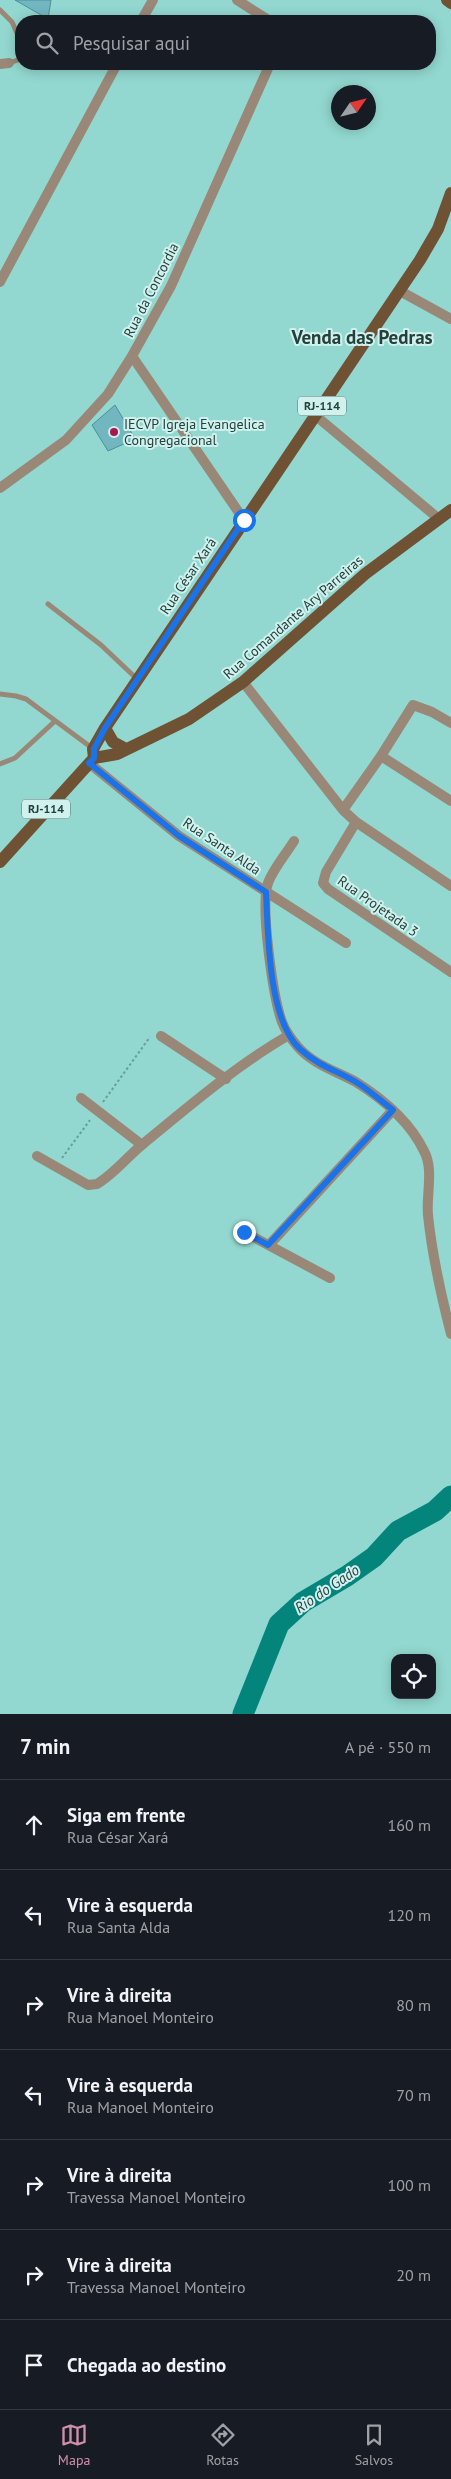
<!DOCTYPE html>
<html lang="pt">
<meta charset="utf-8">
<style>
:root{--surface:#171b24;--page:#20242c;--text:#f1f3f6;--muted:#9ea1a6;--line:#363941;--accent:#d190aa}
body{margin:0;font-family:"PT Sans",sans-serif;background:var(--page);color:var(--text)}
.controls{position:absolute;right:15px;bottom:15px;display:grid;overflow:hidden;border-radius:10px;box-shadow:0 2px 12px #0003}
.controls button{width:45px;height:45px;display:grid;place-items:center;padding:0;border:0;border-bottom:1px solid var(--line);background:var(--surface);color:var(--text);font:25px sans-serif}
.compass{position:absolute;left:331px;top:85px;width:45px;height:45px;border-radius:50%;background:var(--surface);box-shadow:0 2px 12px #0003;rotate:55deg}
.stop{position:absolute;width:15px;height:15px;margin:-11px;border:4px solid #1a73e8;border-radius:50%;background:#fff}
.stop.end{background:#1a73e8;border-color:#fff;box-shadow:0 1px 5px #0008}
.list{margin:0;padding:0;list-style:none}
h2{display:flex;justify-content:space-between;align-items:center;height:65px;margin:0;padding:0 20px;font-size:21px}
h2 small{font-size:16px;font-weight:400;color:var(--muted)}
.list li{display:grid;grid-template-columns:32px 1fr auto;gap:15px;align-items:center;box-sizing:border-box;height:90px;padding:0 20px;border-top:1px solid var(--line)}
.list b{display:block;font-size:19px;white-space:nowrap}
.list p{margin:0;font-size:16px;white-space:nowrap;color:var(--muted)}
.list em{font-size:16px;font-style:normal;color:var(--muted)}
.icon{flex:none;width:28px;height:28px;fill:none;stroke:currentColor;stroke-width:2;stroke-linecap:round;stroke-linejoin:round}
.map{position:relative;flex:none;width:451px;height:1714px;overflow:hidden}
.search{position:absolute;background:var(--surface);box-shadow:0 2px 12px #0003;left:15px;right:15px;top:15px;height:55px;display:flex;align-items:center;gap:12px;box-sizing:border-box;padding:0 18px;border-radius:20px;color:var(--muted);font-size:19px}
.sheet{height:695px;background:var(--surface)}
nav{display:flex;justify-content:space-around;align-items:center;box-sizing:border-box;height:70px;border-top:1px solid var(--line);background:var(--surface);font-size:14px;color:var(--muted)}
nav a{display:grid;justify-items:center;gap:2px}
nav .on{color:var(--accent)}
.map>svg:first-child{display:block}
</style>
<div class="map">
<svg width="451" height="1714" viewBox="0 0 451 1714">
<rect width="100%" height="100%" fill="#92d8d0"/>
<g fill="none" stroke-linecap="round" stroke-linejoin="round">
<path stroke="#03857c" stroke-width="21" d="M243 1714 279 1624 303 1602 347 1576 374 1557 398 1531 435 1511 451 1496"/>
</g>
<path fill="#72b7c0" stroke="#4c919a" d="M15 0H51L48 19Z
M115 405 135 439 108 451 92 425Z"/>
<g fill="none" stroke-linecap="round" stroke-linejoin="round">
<path stroke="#689e98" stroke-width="2" stroke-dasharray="2.5 2.5" stroke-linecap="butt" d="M103 1102 150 1037
M62 1158 90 1120"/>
<path stroke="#987" stroke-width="5" d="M0 10 12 22 21 42
M9 63 21 59
M48 604 101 645 137 679
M0 694 16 696 26 699 92 748
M0 764 15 758 54 722"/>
<path stroke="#987" stroke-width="10" d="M237 0 270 21
M141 21 153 0
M0 64 9 63
M0 282 117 64
M400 291 451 319
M132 356 244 520
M316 416 439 519
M0 488 66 440 108 394 132 356 171 286 270 64
M243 682 343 810 356 822 451 886
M381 756 451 801
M89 763 179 836 346 943
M343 810 381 756 413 705 432 712 451 723
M356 822 326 872 323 883 328 889 451 972
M294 841C286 854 273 869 268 883 260 906 273 997 282 1022 285 1030 292 1040 298 1047 314 1065 336 1071 356 1082 383 1099 410 1122 424 1151 434 1169 426 1195 428 1215 432 1255 441 1295 451 1334
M161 1036 226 1079
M81 1098 142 1145
M37 1156 88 1185 97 1184C114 1174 128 1156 143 1144 189 1106 237 1065 289 1035
M244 1232 330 1278
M269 1245 393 1110"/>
<path stroke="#6f5233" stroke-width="12" d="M447 0 451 3
M105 728 113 742 126 749
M94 758 117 754 189 719 243 682 365 574 451 510
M0 862 94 758 93 749 105 728 420 260 438 229 451 193"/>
</g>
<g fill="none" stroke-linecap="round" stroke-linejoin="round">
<path stroke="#1a73e8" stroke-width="6" d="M244 520 105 728 94 749V758L89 763 179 836 266 892C268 933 268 1020 300 1049 320 1067 336 1070 356 1082 369 1090 381 1101 393 1110L268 1245 244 1232"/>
</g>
<circle fill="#a9164d" stroke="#d0f1ed" stroke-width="2" cx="114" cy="432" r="5"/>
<g text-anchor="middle" stroke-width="4" stroke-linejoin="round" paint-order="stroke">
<g fill="#d0f1ed" stroke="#577571" stroke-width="1">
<rect x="298" y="396.5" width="48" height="19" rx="4"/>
<rect x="22" y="799.5" width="48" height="19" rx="4"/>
</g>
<g font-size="12" font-weight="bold" fill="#23403c">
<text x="322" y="410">RJ-114</text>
<text x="46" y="813">RJ-114</text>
</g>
<g font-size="14" fill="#23403c" stroke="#d0f1ed">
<text transform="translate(151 290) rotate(-63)" y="5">Rua da Concordia</text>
<text transform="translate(188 576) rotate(-56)" y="5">Rua César Xará</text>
<text transform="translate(293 617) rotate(-41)" y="5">Rua Comandante Ary Parreiras</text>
<text transform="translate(222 846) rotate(34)" y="5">Rua Santa Alda</text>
<text transform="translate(378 906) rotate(35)" y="5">Rua Projetada 3</text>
</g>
<g font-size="14" fill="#23403c" stroke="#d0f1ed" text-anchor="start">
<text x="124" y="429">IECVP Igreja Evangelica<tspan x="124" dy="16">Congregacional</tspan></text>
</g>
<g font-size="15" font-style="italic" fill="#294845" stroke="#d0f1ed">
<text transform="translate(327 1589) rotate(-34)" y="5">Rio do Gado</text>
</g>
<g font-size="19" font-weight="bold" fill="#23403c" stroke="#d0f1ed">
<text x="362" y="344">Venda das Pedras</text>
</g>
</g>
</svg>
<div class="controls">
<button><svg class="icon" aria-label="locate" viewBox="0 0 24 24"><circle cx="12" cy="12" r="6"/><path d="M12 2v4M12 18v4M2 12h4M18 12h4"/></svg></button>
</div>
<svg class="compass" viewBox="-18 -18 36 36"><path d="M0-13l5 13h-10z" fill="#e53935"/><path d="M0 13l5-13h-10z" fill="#9ea1a6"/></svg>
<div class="stop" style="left:244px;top:520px"></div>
<div class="stop end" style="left:244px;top:1232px"></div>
<div class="search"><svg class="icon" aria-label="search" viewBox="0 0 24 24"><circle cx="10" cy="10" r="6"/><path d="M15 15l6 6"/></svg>Pesquisar aqui</div>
</div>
<section class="sheet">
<h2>7 min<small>A pé · 550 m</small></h2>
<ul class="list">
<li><svg class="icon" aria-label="ahead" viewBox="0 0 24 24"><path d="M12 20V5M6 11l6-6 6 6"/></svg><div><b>Siga em frente</b><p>Rua César Xará</p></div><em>160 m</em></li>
<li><svg class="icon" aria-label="left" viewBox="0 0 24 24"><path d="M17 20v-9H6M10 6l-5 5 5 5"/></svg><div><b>Vire à esquerda</b><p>Rua Santa Alda</p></div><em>120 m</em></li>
<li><svg class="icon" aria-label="right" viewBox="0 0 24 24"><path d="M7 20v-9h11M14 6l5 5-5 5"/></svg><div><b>Vire à direita</b><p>Rua Manoel Monteiro</p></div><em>80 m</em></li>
<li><svg class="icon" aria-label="left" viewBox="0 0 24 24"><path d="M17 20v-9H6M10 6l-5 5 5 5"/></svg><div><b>Vire à esquerda</b><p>Rua Manoel Monteiro</p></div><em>70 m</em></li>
<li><svg class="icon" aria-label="right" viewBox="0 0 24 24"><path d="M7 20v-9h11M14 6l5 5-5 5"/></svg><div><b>Vire à direita</b><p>Travessa Manoel Monteiro</p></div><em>100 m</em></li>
<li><svg class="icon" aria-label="right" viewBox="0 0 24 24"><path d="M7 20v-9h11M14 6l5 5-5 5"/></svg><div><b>Vire à direita</b><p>Travessa Manoel Monteiro</p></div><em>20 m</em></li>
<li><svg class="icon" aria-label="arrive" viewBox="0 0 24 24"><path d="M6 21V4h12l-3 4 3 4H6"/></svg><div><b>Chegada ao destino</b></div></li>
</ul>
</section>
<nav>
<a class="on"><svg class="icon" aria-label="map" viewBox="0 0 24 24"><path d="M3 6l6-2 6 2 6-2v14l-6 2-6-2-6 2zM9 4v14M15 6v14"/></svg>Mapa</a>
<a><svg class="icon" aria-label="directions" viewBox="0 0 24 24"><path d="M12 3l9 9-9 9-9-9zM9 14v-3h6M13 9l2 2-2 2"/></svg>Rotas</a>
<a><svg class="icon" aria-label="saved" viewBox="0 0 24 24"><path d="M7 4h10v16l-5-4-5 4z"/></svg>Salvos</a>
</nav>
